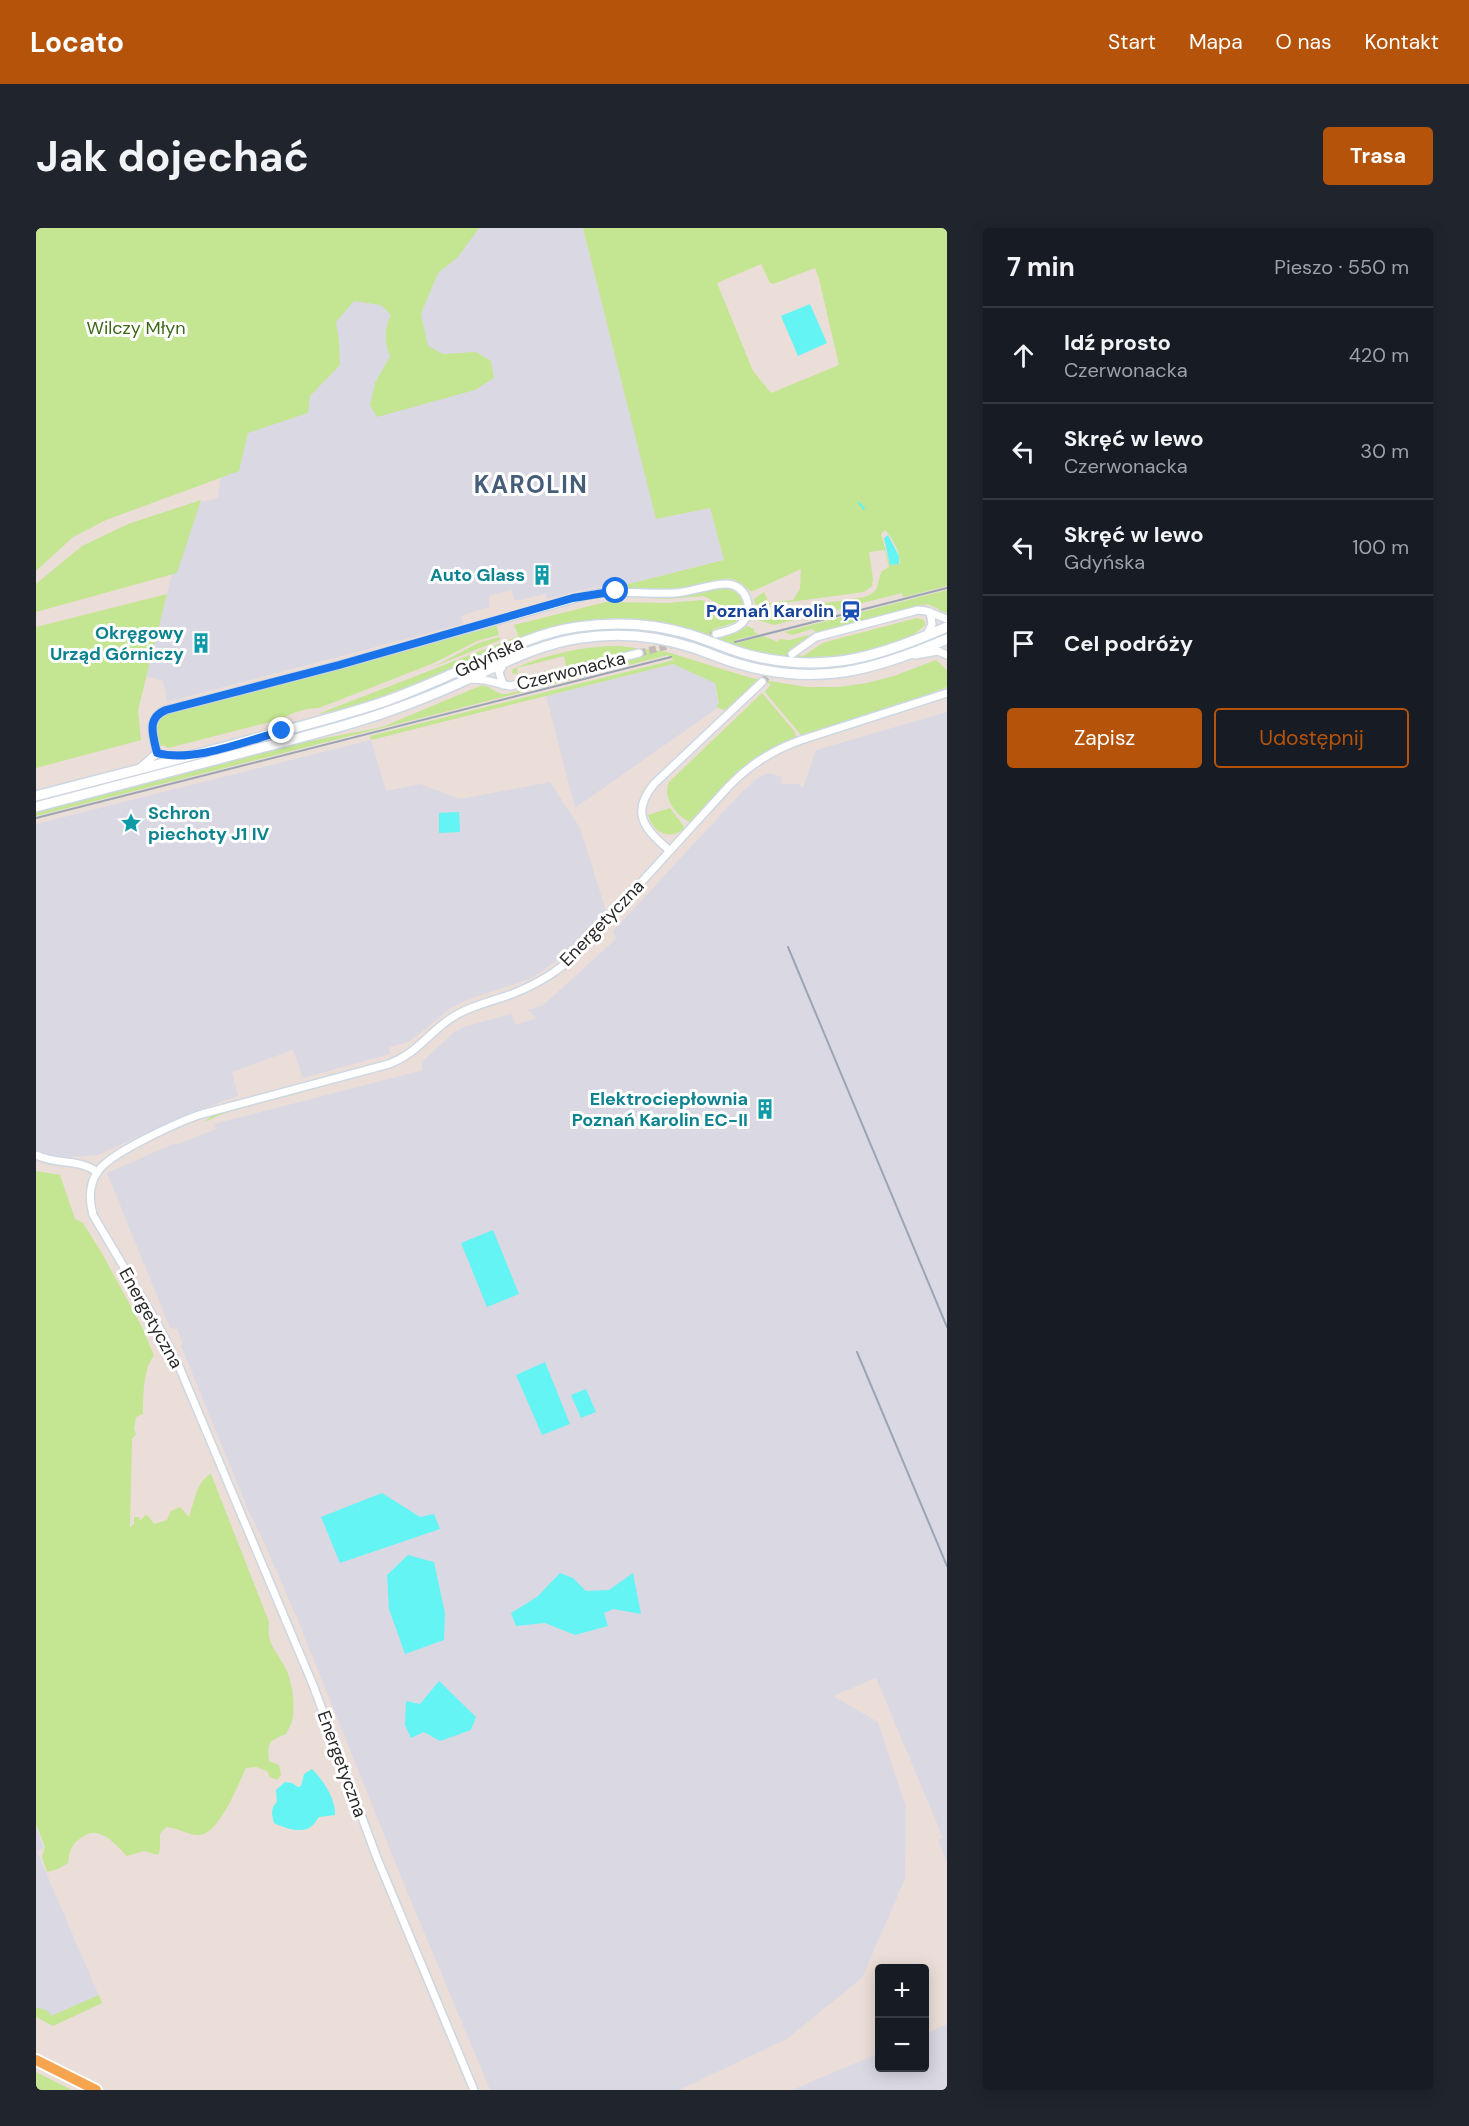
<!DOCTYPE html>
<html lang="pl">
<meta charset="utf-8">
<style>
:root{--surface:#171b24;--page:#20242c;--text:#f1f3f6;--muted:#9ea1a6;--line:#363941;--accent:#b45309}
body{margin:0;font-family:"DM Sans",sans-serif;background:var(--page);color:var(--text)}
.controls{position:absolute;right:18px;bottom:18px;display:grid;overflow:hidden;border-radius:6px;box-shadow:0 3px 15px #0003}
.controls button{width:54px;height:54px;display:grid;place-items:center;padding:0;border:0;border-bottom:2px solid var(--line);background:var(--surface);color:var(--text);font:30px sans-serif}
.stop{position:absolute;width:18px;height:18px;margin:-14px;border:4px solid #1a73e8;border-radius:50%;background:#fff}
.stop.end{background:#1a73e8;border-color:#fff;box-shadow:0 2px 6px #0008}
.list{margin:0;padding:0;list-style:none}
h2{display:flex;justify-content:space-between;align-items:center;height:78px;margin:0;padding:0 24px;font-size:26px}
h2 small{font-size:20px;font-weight:400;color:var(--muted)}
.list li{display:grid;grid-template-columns:39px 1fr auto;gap:18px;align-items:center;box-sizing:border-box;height:96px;padding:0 24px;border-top:2px solid var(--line)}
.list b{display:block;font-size:22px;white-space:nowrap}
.list p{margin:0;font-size:20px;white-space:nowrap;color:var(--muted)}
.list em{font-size:20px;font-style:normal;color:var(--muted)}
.actions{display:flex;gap:12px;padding:18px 24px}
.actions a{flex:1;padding:14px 0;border:2px solid var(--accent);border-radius:6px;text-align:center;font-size:21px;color:var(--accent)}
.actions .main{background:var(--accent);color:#fff}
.icon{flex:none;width:33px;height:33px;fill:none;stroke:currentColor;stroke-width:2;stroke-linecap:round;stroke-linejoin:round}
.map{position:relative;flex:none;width:911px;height:1862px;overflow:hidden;border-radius:6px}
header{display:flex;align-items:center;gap:36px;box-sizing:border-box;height:84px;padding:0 30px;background:var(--accent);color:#fff}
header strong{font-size:28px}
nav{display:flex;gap:33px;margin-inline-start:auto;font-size:21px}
.intro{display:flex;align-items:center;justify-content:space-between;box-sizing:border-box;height:144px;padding:0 36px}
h1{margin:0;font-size:42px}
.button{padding:15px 27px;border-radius:6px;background:var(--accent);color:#fff;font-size:21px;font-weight:700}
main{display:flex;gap:36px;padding:0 36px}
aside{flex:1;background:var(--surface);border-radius:6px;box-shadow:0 3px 15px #0003}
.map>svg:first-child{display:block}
</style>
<header>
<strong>Locato</strong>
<nav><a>Start</a><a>Mapa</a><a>O nas</a><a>Kontakt</a></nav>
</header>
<div class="intro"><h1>Jak dojechać</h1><a class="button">Trasa</a></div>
<main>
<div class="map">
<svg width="911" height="1862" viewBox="0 0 911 1862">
<rect width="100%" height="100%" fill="#ebded8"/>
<path fill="#dad9e3" d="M397 0H547L620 291 674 280 688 332 589 357 559 359 511 371 509 366 479 373 475 362 453 368V379L425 388 427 396 131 474 127 453 110 448 154 276 182 270 184 253 244 35Z
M637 436 679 455 683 479 539 580 510 468Z
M911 484V1634L902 1612 907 1610 840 1450 797 1468 842 1494 870 1579 869 1651 826 1750 751 1811 643 1862H454L365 1649 260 1388 226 1310 213 1284 145 1118 146 1113 141 1101 134 1100 71 945 139 915 140 917 180 901 178 896 387 842 386 834 417 805 427 799 475 786 480 797 500 790 492 782 506 778 580 711 577 703 704 566 720 551 732 545 746 549 745 556H763L767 560 780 522Z
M335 512 350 563 384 556 424 571 514 554 544 600 570 682 528 728 494 751 436 770 415 780 373 814 353 819 354 826 267 850 257 822 196 844 202 868 154 885 62 927 15 931 0 923V596Z
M0 1599 8 1620 1 1623 66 1775 17 1798 0 1789Z
M911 1796V1862H756L843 1825 844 1840H888L889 1806Z"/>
<path fill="#c4e591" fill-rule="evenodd" d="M0 0H443L422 29 402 45 385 86 392 118 407 126 440 124 455 133 458 150 439 162 341 189 334 177 339 155 354 128C348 113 348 101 355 87L345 77 318 73 300 94 303 112 304 137 274 168 272 185 212 205 203 243 70 292 37 309 0 343Z
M547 0H911V358L872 368 867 369 866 365 815 378 814 376 809 378V380L738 397 715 390V388L723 385 829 369C846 362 839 357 846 343L853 339 849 322 833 324 837 351 836 358 828 364 725 378 719 376 718 371 728 364 733 375 757 372 764 361 765 341 717 363H714C708 358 703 352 694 351 684 349 669 356 658 359 638 364 602 364 584 357H589L688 332 674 280 620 291ZM725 36 734 55 737 56 779 40 783 51 803 137 735 165 717 143 681 55ZM849 302C858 312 864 323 864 336L854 337 845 306Z
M165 272 141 345 0 384V356L46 318 92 296Z
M688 360C702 362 710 372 706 386H700L668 368 631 371 578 368 551 372 477 392 560 369 593 367 638 369Z
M911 362V385L906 383 905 385 903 381 891 376 781 405 776 401 756 407 748 404Z
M131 366 102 482 105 512 0 540V399Z
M666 372 700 392V394L676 402 683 409 702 404 711 398 718 401V404L723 406 699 412 701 415 727 408 742 414 743 411 754 412 772 407 773 408 751 424 767 428 787 415 797 412 881 390 888 392 889 397C877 410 861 414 845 419 801 433 755 433 710 421 691 416 674 407 655 402 630 395 604 391 578 391 516 391 470 416 415 441 373 460 327 479 282 486L483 408 478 397 570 374 631 375Z
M460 396 463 407 441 413 398 435 283 480C271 480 256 484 246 491L132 520 128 517 124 518C120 506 117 495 128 486L294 443Z
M464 409V412L399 438 442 415Z
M584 418 631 424 715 450 771 459H803L831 455 858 448 900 432 911 442V459L869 475 765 507 729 464 735 456 721 453 691 481 687 482 680 478 683 475 679 455 637 436 335 512 334 508 638 432 632 427 0 588V584L259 516 346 499 444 458C453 457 455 462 463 465 470 468 480 463 488 461V459L606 428 599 422 486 452 485 450 530 438 528 428 481 440 482 446 476 445 477 441C511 426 546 418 584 418Z
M726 465 759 504 760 509C711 529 689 556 654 594 640 588 626 569 633 554Z
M634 580 649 600C634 613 617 605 612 587Z
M366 837 189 885 168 894 177 887Z
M0 943 24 947 39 991 47 995 67 1027 107 1101 118 1128C107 1139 107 1172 107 1186L100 1189 98 1201 100 1206 96 1211 94 1299 98 1296V1289H103L104 1293 109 1287 112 1288 118 1296 131 1292 135 1283 144 1279 153 1289C158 1275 161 1252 175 1246L233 1394C230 1415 239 1421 248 1437 256 1451 260 1477 256 1493 255 1497 252 1502 250 1506 233 1513 231 1514 233 1533L243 1537 245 1547 241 1552 234 1549 231 1543 220 1539 210 1540C202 1556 183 1608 162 1607 152 1607 143 1600 130 1599L124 1606V1621L122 1627 108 1623 91 1628C80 1617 64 1597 48 1608 36 1615 34 1621 32 1635L22 1641 11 1644 6 1629 9 1619 0 1596Z
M63 1767 66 1775 17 1798 0 1789V1779L12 1783 15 1788Z
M0 1844 36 1862H0Z"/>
<path fill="#64f4f4" d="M774 76 791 115 762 128 745 88Z
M852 307 863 328V336L854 337 848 310Z
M423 584 424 604 403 605V585Z
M457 1002 483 1066 451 1079 425 1015Z
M509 1134 534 1196 506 1207 480 1147Z
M550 1161 560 1184 545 1190 535 1167Z
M346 1265 384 1289 398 1286 404 1301 304 1335 285 1289Z
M372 1327 398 1334 409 1385 408 1412 369 1426 353 1381 351 1347Z
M524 1345 537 1350 550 1363 573 1362 597 1345 605 1386 577 1381 568 1385 572 1398 539 1407 509 1395 480 1398 475 1385 501 1369Z
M403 1453 440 1489 435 1502 404 1513 388 1504 375 1510 369 1497 370 1473 384 1476Z
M276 1541C287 1552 300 1571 299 1587L283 1589C281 1591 279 1595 277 1597 267 1607 249 1600 238 1595 236 1588 234 1580 241 1574L240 1562 249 1554 256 1555 262 1559 265 1558 268 1546Z"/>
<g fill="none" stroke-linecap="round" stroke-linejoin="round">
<path stroke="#64f4f4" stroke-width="2" d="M823 275 828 281"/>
<path stroke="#c4bab5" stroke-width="7" stroke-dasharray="7 3.5" stroke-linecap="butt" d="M603 425 680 406
M726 454 756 426"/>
<g stroke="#cdd7e2" stroke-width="10">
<path id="minor" d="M891 407 896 396 894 384
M756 426 780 409 882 382 890 383 911 391
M879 427 902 423 911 427
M434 451 449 452 474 458 603 425
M467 457 463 444 468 435
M121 525C117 508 110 490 130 482L303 437 552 367C581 361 610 367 639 365 655 364 675 356 689 356 710 355 720 382 705 396 699 402 688 404 680 406
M121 525 132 528H145
M105 539 121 525
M634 623C610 602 593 586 618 556L726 454
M0 927C23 938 42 930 61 944
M438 1862 341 1630 277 1457 142 1136 121 1095 57 987C53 972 52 956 63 942 76 924 144 893 166 886L353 836C384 824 394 802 420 787 437 777 457 773 476 766 499 757 520 745 538 728L693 558C713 537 737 522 765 512L911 465"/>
</g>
<g stroke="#cdd7e2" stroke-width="12">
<path id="secondary" d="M0 568C72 549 145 531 217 511 262 499 306 488 350 473 377 463 403 452 429 440 466 423 500 405 541 399 576 394 614 395 649 405 674 412 697 424 722 429 794 445 846 427 911 399
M0 579C72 560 145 541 217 522 260 511 303 500 345 486 374 476 402 465 430 452 468 435 503 416 545 410 583 404 622 408 658 420 673 425 688 432 703 436 781 459 839 442 911 411"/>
</g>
<g stroke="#fff" stroke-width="14">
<path id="primary" d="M0 1832 60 1862"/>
</g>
<use href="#minor" stroke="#fff" stroke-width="7"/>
<use href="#secondary" stroke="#fff" stroke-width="9"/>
<use href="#primary" stroke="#f7a451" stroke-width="10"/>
<path stroke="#9ba5b3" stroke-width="2" d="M699 414 911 360
M0 590 635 429
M752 719 911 1099
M821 1124 911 1338"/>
</g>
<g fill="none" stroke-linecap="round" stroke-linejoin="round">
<path stroke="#1a73e8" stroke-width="8" d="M246 503C210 513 157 535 121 525 117 507 110 490 130 482L303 437 537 370 580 363"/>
</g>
<defs>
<g id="building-bare" transform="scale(1.62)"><path d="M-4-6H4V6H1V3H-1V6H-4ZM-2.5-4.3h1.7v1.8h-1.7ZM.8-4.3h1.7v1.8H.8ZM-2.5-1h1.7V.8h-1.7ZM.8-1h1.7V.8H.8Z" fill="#0f9aa8" stroke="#fff" stroke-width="2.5" paint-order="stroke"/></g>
<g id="station-bare" transform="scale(1.62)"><path d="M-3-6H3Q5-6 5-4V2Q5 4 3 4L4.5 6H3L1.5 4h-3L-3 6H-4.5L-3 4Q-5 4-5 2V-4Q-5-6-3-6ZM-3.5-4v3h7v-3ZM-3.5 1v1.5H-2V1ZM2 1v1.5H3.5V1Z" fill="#1a4fb4" stroke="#fff" stroke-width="2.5" paint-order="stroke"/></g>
<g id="sight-bare" transform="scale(1.62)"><path d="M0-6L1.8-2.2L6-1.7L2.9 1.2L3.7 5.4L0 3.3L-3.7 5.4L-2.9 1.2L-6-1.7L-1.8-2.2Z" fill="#0f9aa8" stroke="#fff" stroke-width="2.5" paint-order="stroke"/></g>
</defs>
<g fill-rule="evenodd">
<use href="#building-bare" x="506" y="347"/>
<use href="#station-bare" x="815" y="383"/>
<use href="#building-bare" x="165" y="415"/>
<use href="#sight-bare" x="95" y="595"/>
<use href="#building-bare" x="729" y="881"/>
</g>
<g text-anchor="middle" stroke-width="6" stroke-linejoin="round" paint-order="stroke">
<g font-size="18" fill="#3c6715" stroke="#fff">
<text x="100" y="106">Wilczy Młyn</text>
</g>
<g font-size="18" font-weight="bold" fill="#0d838f" stroke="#fff" text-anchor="end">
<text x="489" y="353">Auto Glass</text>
<text x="148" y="411">Okręgowy<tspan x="148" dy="21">Urząd Górniczy</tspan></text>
<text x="112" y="591" text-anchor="start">Schron<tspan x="112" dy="21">piechoty J1 IV</tspan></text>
<text x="712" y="877">Elektrociepłownia<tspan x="712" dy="21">Poznań Karolin EC-II</tspan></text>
</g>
<g font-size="18" font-weight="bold" fill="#164399" stroke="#fff" text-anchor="end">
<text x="798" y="389">Poznań Karolin</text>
</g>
<g font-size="18" fill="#282828" stroke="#fff">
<text transform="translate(453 429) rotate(-25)" y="6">Gdyńska</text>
<text transform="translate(535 443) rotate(-14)" y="6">Czerwonacka</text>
<text transform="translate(566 695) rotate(-46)" y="6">Energetyczna</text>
<text transform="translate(115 1090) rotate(61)" y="6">Energetyczna</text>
<text transform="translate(306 1536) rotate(70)" y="6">Energetyczna</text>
</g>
<g font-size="24" font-weight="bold" letter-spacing="1.5" fill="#465d7a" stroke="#fff">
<text x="495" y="265">KAROLIN</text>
</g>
</g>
</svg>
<div class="controls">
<button>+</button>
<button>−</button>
</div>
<div class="stop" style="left:580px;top:363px"></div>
<div class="stop end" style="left:246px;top:503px"></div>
</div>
<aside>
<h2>7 min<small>Pieszo · 550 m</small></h2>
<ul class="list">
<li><svg class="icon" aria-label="ahead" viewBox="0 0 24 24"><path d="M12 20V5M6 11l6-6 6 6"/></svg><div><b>Idź prosto</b><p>Czerwonacka</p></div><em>420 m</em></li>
<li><svg class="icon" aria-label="left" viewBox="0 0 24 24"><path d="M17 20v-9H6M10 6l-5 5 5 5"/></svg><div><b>Skręć w lewo</b><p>Czerwonacka</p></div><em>30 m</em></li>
<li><svg class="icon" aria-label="left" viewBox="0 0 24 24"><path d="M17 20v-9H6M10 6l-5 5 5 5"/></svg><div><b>Skręć w lewo</b><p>Gdyńska</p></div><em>100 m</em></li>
<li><svg class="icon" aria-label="arrive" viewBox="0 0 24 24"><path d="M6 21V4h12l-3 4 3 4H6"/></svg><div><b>Cel podróży</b></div></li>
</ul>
<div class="actions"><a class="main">Zapisz</a><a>Udostępnij</a></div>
</aside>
</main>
